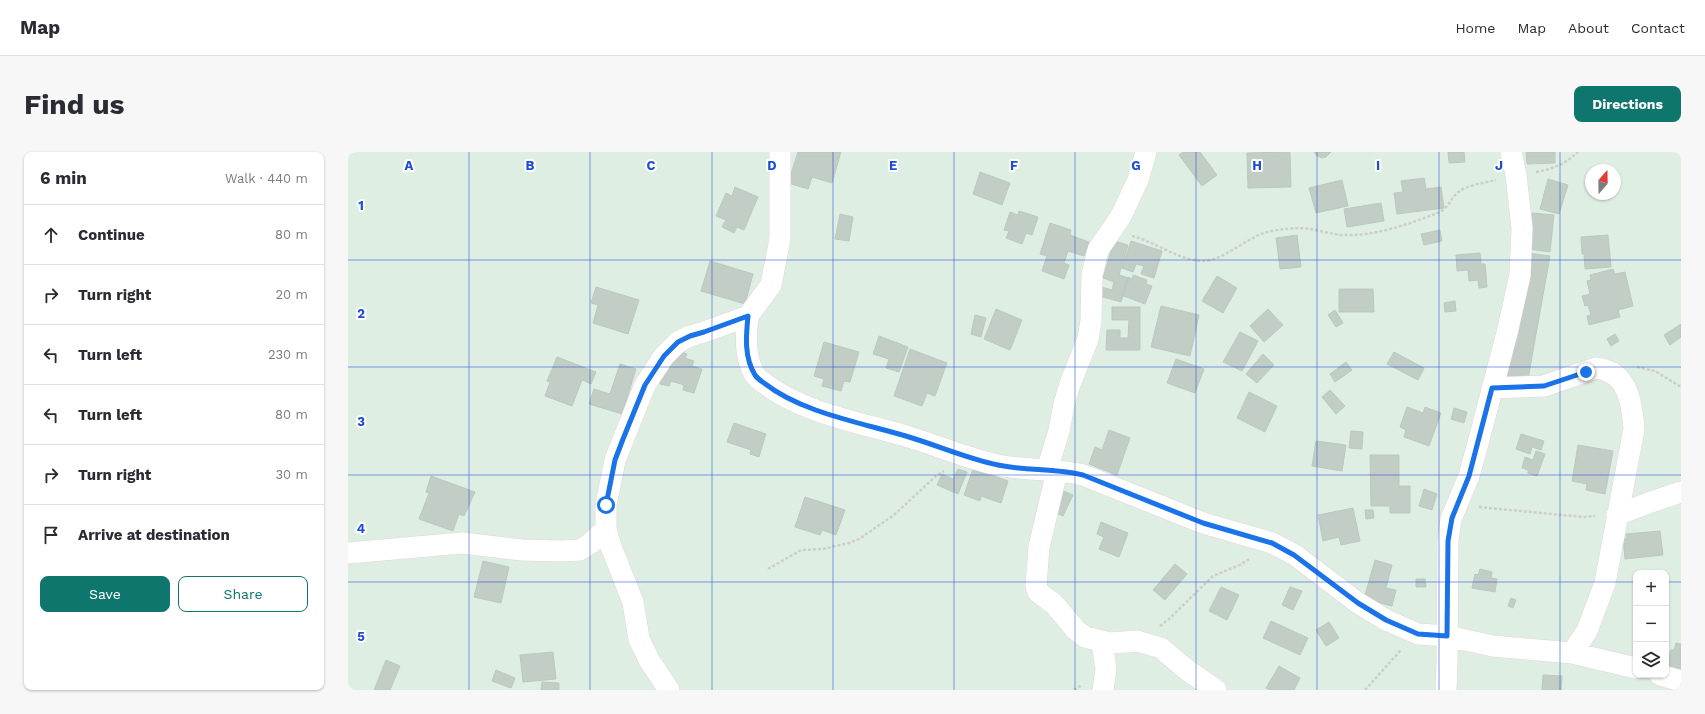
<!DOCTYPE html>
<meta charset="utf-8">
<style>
:root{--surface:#fff;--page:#f7f7f7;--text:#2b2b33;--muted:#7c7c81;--line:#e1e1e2;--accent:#0f766e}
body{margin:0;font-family:"Work Sans",sans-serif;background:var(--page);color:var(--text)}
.controls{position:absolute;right:12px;bottom:12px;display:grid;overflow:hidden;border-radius:8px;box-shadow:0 1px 3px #0004}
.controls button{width:36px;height:36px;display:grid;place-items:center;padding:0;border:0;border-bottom:1px solid var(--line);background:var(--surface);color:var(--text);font:20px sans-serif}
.compass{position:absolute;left:1237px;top:12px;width:36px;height:36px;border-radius:50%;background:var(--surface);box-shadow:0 1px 3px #0004;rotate:20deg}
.stop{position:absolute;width:12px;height:12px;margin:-9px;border:3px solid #1a73e8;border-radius:50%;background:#fff}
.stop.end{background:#1a73e8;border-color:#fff;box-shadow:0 1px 4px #0008}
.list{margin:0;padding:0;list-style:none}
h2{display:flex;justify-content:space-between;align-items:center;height:52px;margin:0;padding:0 16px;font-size:17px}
h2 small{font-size:13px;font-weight:400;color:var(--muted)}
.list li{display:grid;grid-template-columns:26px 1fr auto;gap:12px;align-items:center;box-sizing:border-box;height:60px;padding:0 16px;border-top:1px solid var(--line)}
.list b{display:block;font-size:15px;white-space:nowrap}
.list em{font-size:13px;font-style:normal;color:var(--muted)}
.actions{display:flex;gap:8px;padding:12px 16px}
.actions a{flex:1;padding:9px 0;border:1px solid var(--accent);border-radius:8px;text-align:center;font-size:14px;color:var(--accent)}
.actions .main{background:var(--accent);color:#fff}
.icon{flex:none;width:22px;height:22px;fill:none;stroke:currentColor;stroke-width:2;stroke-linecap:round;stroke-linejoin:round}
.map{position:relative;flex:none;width:1333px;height:538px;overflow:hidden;border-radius:8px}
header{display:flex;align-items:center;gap:24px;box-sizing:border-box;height:56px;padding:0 20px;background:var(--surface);border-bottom:1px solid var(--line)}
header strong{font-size:19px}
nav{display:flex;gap:22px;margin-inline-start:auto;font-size:14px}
.intro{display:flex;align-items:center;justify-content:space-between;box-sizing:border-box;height:96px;padding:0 24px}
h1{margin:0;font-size:28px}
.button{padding:10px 18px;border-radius:8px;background:var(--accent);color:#fff;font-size:14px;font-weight:700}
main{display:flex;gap:24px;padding:0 24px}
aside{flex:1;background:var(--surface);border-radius:8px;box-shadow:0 1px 3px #0004}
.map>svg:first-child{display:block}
</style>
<header>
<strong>Map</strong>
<nav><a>Home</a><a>Map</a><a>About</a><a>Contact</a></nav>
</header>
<div class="intro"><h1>Find us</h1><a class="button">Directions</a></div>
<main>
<aside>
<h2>6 min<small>Walk · 440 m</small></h2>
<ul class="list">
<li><svg class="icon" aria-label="ahead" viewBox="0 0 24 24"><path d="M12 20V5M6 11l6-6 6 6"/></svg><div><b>Continue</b></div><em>80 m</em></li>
<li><svg class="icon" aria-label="right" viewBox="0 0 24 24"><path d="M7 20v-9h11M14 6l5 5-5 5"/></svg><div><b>Turn right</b></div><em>20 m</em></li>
<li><svg class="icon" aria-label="left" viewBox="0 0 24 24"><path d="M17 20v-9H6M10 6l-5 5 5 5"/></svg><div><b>Turn left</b></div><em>230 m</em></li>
<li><svg class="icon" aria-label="left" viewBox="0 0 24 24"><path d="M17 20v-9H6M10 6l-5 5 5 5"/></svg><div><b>Turn left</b></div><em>80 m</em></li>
<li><svg class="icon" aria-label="right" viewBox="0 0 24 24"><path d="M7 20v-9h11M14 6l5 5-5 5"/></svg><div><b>Turn right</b></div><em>30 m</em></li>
<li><svg class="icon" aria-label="arrive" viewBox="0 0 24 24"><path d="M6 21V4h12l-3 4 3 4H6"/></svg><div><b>Arrive at destination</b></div></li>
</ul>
<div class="actions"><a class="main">Save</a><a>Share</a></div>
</aside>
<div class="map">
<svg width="1333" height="538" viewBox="0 0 1333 538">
<rect width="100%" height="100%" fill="#dfeee3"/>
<path fill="#c1cdc5" stroke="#b8cabf" d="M450 0H493L484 31 464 25 460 37 440 31Z
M835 0H852L869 23 854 34 831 3Z
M942 0 943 35 900 36 899 1Z
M966 0H983L978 5 974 6 969 4Z
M1100 0H1116L1117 10 1101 11Z
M1178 0H1207V11L1179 12Z
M632 20 662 31 654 53 625 42Z
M1076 26 1078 37 1093 35 1096 56 1049 62 1046 41 1055 40 1053 29Z
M1200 27 1220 33 1211 62 1192 57Z
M994 28 1000 54 968 61 961 36Z
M387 35 410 45 396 78 389 75 386 81 374 75 378 68 368 64 378 41 384 44Z
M1033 51 1036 69 999 75 996 57Z
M671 59 690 65 684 83 678 81 674 92 658 86 661 79 656 78 662 60 670 63Z
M1184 61 1206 63 1202 100 1180 97Z
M492 62 505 65 501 89 487 87Z
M702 71 723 78 722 83 741 90 736 104 720 99 716 111 721 113 716 127 694 119 699 104 692 102Z
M1092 78 1094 89 1076 93 1073 82Z
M949 83 953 115 932 117 928 86Z
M1260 83 1263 115 1237 117 1236 102H1234L1233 85Z
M766 89 780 93 771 123 781 126 773 150 748 143 750 134 764 138 766 130 755 126Z
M783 89 814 99 806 126 793 122 796 114 788 112 785 120 774 116Z
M1132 101 1133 112H1137L1139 135 1131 136 1130 128 1121 129 1120 118 1109 119 1108 103Z
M1180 101 1202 104 1180 227 1158 223Z
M362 109 405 122 397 152 353 139Z
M1265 117 1267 122 1277 120 1285 154 1270 158 1272 165 1241 173 1239 164 1243 163 1240 153 1237 154 1234 144 1242 142 1239 129 1243 128 1242 123Z
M785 123 799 128 798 132 804 134 797 152 773 143 780 125 784 127Z
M869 124 889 136 875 161 854 149Z
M248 135 291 148 280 182 245 171 250 153 243 151Z
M991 137H1025L1026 160H991Z
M1107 149 1108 159 1097 160 1096 151Z
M813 154 851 163 842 204 803 195Z
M764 155H792V198H758L759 178H772V186H780L781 168H764Z
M648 157 674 168 662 198 636 187Z
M920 157 935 173 916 190 902 174Z
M987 158 995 171 988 175 980 163Z
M627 163 638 166 633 185 623 182Z
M1333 172V185L1322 193 1316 183Z
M892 180 910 189 894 219 875 210Z
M1267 182 1271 189 1263 194 1259 187Z
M531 184 560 195 551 220 538 216 541 207 525 202Z
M476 190 511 200 502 230 496 229 493 239 474 234 476 227 466 224Z
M562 197 599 211 587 244 579 241 574 254 546 244Z
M327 198 339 202 337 206 346 209 344 214 354 217 346 241 335 238 336 233 323 229 321 234 312 232 320 206Z
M1046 200 1076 216 1070 228 1039 212Z
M915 202 926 213 909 231 898 222Z
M209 205 248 220 243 232 234 228 224 254 197 244 202 230 199 229Z
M828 207 856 217 847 241 819 231Z
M998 210 1004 218 987 230 982 222Z
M272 212 288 217 274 262 241 252 246 237 262 242Z
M982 238 997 254 988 262 974 245Z
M901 240 929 254 917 280 889 266Z
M1059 255 1075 261 1077 255 1093 261 1081 294 1056 285 1058 278 1052 275Z
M1106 256 1119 260 1116 271 1103 267Z
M386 271 418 282 411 305 402 302 403 298 379 290Z
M761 278 782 286 769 323 741 312 747 295 754 298Z
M1003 279 1015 280 1014 297 1001 296Z
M1173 282 1196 289 1193 298 1184 295 1182 302 1168 297Z
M968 289 998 293 994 319 964 314Z
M1230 293 1265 299 1257 342 1238 338 1239 332 1224 329Z
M1188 299 1197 302 1189 324 1180 321V318L1174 316 1177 305 1185 308Z
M1022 303H1051V334H1062V361H1042V354H1023Z
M610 317 619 320 610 342 589 333 594 322 605 327Z
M625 317 660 329 653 351 633 344 632 349 616 343Z
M83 324 127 340 116 364 111 362 105 379 71 367 81 341 78 340Z
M711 337 725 343 715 364 702 358Z
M1076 337 1089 342 1084 358 1071 354Z
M457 345 497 358 488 383 474 378 472 383 447 375Z
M1005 356 1012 389 993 393 991 385 975 389 970 363Z
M1017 358H1025L1026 366 1018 367Z
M753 370 780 381 771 405 751 397 756 385 749 382Z
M1312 379 1315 403 1277 407 1275 387H1279L1278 382Z
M1027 408 1044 413 1038 436 1048 438 1044 454 1016 447Z
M135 409 161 415 153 451 126 445Z
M827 412 839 422 817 448 805 438Z
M1132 417 1144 420 1143 426 1149 427 1147 440 1124 436 1127 422 1130 423Z
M1068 427H1077L1078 435H1068Z
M873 435 891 443 879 468 861 459Z
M942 435 954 439 945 458 934 453Z
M1163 446 1168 448 1165 456 1160 454Z
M923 469 960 486 952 503 915 486Z
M981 470 991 486 978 494 968 478Z
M1328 491 1333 492V524L1318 521V504L1321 505 1323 498H1326Z
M205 500 208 527 175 530 172 503Z
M38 508 52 514 42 538H26Z
M931 514 952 526 946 538H922L918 536Z
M148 518 167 526 163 536 144 529Z
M1195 523 1214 524 1213 538H1194Z
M194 530 211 531V538H193Z"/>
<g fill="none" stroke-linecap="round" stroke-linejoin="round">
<g stroke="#e5d4dd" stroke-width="22">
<path id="minor" d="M400 164C398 184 396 205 407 223 409 226 413 229 416 231 454 261 515 271 561 285 591 294 620 307 650 313 678 319 707 316 735 323L855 371 924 391 947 403 1010 451 1038 468 1070 482 1099 484 1145 494 1224 501 1288 516
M1144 236 1196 234 1248 216C1280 219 1284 251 1286 277L1257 431 1239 479 1224 501
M699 318 711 279 716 252 722 232 740 187 743 169 744 123 750 98 773 64 790 28 798 0
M709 319 691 395 688 434 690 440 706 452 728 478 737 485 762 491 789 489 813 496 839 518 868 538
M1269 363 1303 350 1333 340
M0 401 114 391 174 398 214 399 232 398 243 391 258 377
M754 490 758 517 755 538
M1312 523 1333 529
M321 538 301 508 291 487 285 450 262 392 258 377V353L267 308 297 233 316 204 330 190 342 184 356 180 400 164 423 133 432 87V0
M1098 538 1099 510 1100 389 1103 367 1121 324 1129 295 1159 181 1172 123 1174 76 1168 23 1163 0"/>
</g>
<path stroke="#cdcdcd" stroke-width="2.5" stroke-dasharray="3 2" stroke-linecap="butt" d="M1188 20C1205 17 1217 12 1230 0
M784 84C808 90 831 109 856 109 873 109 898 87 916 81 930 77 948 75 962 77 974 79 986 83 998 83 1028 84 1064 71 1092 60 1102 53 1102 48 1109 41 1118 33 1136 31 1148 28
M1289 215 1307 219 1333 235
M1131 355 1235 365 1247 364
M420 417 453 398 475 397 501 391 511 387 546 363 588 324 596 319
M812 474 821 467 865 424 894 412 901 407
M726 538 734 533
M1017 538 1053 498"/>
<use href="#minor" stroke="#fff" stroke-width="21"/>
</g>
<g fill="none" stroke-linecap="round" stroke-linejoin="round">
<path stroke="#1a73e8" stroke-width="5" d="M258 353 267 308 275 287 297 233 316 204 330 190 342 184 356 180 400 164C398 184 396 205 407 223 409 226 413 229 416 231 454 261 515 271 561 285 591 294 620 307 650 313 678 319 707 316 735 323L855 371 924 391 946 403 1010 451 1038 468 1070 482 1099 484 1100 389 1104 366 1121 324 1144 236 1196 234 1238 220"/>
</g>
<path fill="none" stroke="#1d4ed8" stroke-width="1" stroke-opacity="0.55" d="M121 0V538M242 0V538M364 0V538M485 0V538M606 0V538M727 0V538M848 0V538M969 0V538M1091 0V538M1212 0V538M0 108H1333M0 215H1333M0 323H1333M0 430H1288M1318 430H1333"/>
<g font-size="13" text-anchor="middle" font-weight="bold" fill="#1d4ed8" stroke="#fff" stroke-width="4" stroke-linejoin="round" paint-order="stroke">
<text x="61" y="18">A</text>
<text x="182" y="18">B</text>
<text x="303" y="18">C</text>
<text x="424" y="18">D</text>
<text x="545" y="18">E</text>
<text x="666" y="18">F</text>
<text x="788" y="18">G</text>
<text x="909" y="18">H</text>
<text x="1030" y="18">I</text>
<text x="1151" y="18">J</text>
<text x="13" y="58">1</text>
<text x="13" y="166">2</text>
<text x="13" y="274">3</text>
<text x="13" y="381">4</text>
<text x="13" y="489">5</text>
</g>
</svg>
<div class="controls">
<button>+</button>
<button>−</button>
<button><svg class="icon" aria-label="layers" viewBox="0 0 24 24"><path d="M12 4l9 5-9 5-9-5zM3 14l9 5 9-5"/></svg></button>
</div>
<svg class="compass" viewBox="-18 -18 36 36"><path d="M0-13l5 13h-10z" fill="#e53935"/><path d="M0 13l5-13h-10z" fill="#7c7c81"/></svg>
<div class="stop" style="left:258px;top:353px"></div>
<div class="stop end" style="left:1238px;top:220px"></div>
</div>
</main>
